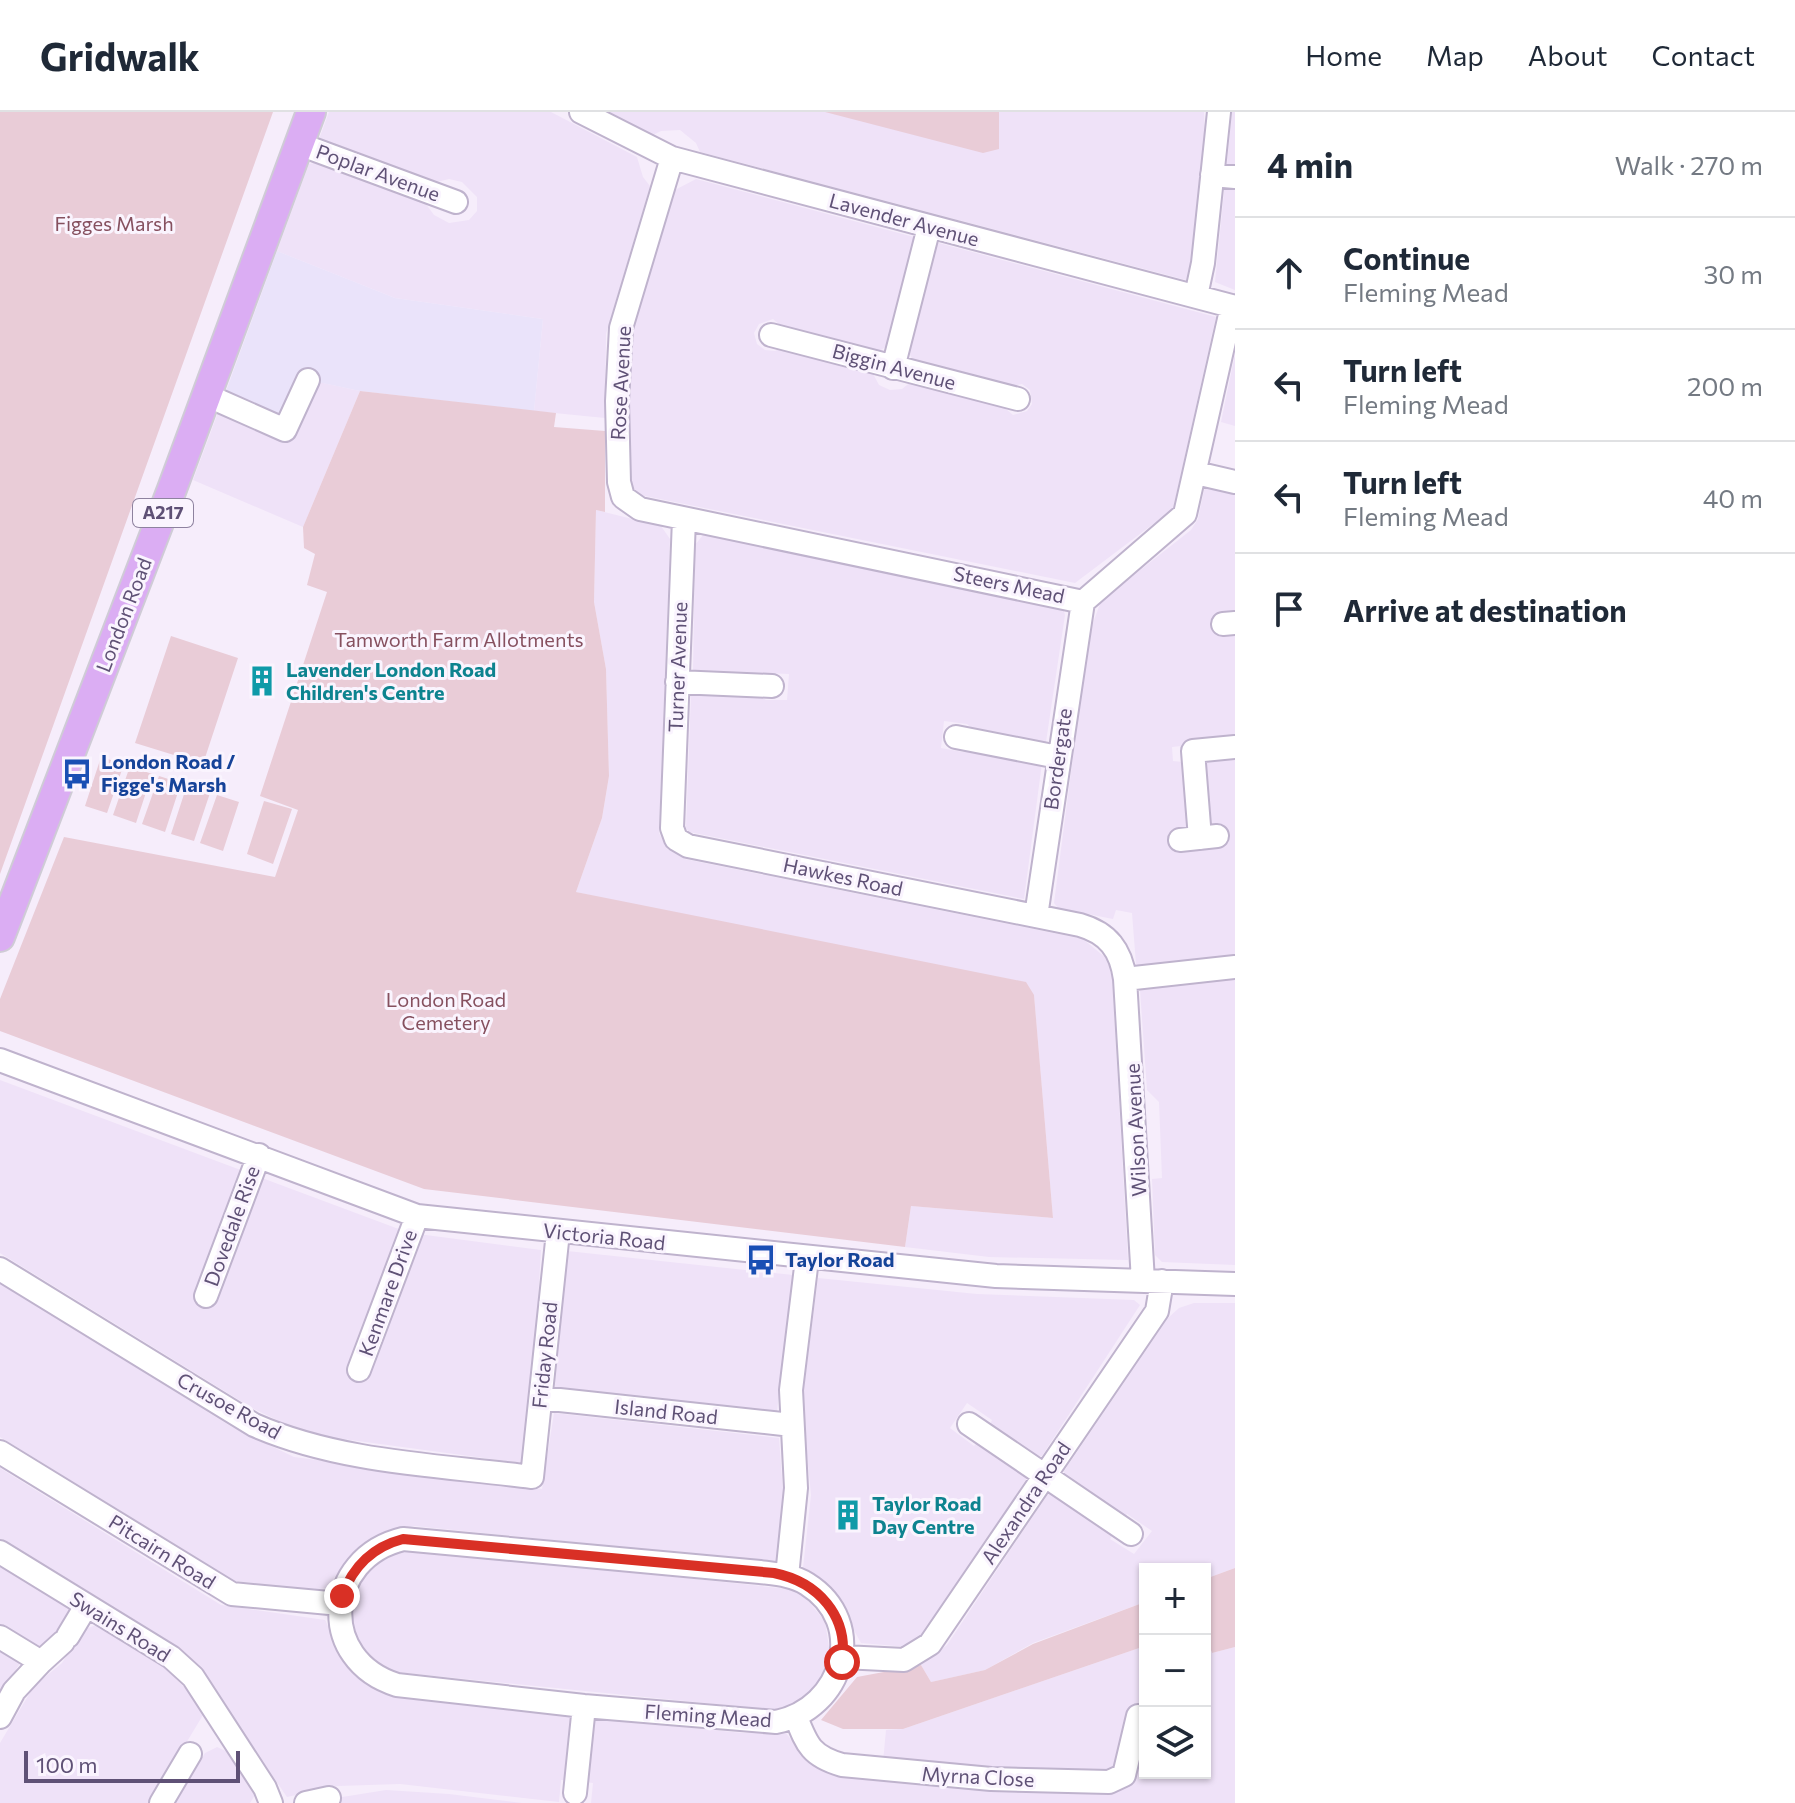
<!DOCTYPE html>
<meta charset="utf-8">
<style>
:root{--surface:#fff;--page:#f6f6f7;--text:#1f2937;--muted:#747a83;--line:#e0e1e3}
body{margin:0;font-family:Commissioner,sans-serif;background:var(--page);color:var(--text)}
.controls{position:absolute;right:24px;bottom:24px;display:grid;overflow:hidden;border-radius:0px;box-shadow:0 2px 6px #0004}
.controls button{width:72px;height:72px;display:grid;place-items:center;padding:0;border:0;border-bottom:2px solid var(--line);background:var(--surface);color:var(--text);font:40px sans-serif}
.scale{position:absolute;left:24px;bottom:20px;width:216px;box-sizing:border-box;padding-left:8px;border:4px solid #5f5176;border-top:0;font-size:22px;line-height:28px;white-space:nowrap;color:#5f5176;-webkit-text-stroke:6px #faf4fe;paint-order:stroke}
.stop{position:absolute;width:24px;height:24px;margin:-18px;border:6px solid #d93025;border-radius:50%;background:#fff}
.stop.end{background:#d93025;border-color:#fff;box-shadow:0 2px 8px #0008}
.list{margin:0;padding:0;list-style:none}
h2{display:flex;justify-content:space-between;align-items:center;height:104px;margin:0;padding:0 32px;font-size:34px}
h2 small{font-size:26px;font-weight:400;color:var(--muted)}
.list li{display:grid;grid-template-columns:52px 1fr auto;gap:24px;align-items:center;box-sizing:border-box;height:112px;padding:0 32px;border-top:2px solid var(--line)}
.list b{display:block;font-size:30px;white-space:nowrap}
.list p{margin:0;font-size:26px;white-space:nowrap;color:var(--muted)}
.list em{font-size:26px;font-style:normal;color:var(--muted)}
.icon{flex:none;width:44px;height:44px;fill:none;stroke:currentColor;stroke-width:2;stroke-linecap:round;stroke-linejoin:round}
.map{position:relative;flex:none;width:1235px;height:1691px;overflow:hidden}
header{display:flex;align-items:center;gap:48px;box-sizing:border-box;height:112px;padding:0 40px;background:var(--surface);border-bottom:2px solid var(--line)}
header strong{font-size:38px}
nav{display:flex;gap:44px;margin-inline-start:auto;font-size:28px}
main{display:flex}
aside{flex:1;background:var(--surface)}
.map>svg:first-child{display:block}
</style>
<header>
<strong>Gridwalk</strong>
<nav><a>Home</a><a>Map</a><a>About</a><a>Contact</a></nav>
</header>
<main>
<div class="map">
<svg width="1235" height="1691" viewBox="0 0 1235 1691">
<rect width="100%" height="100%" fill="#f6edfb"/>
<path fill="#efe2f8" d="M329 0H551L637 45 643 65 650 74 606 222 605 306 534 299 543 207 395 186 277 139 309 52 319 50 423 88 434 103 449 111 469 108 477 99V85L462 70 449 67 429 72 325 34 319 27Z
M609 0H1204L1205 23 1192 144 1186 168 700 40 696 31 680 18 661 19 653 23Z
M1232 0H1235V178L1215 170Z
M696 67 914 125 890 232 875 242 788 220 773 207 759 212 754 221 757 232 765 238 775 239 784 235 871 258 879 273 890 278 902 277 912 269 1000 292 1013 303 1027 299 1032 292 1030 278 1022 272 1004 276 916 253 906 236 935 130 1216 205 1173 397 1075 471 640 383 631 374 629 361 628 233 673 79Z
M1235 242V314L1221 310Z
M304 261 314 269 360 279 303 415 193 368 226 279 278 302 298 263Z
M1209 374 1235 380V628L1172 635 1173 649 1183 650 1191 710 1177 735 1226 731 1225 717 1209 715 1204 651 1235 645V846L1140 854 1136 852 1132 801 1116 798 1113 807 1058 796 1054 791 1089 522 1101 489 1191 418 1198 407 1204 378Z
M596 398 661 414 670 427 659 721 667 737 685 747 1083 827 1106 846 1112 865 1128 1148 989 1145 905 1135 911 1094 1053 1106 1034 884 576 780 602 706 609 664 606 557 594 490Z
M703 423 1063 496 1065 503 1046 630 978 622 967 612 944 609 941 636 963 640 974 636 1042 651 1024 787 689 720 686 716 691 582H755L766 588H787L789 562 767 561 754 566 693 560 695 433Z
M1235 864V1153L1162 1150 1155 1143 1152 1067 1162 1066 1159 990 1147 978 1140 878 1141 875Z
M0 968 396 1116 418 1122 541 1138 536 1224 522 1351 306 1322 252 1296 0 1141Z
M567 1139 793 1163 777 1299 555 1276 556 1217Z
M818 1166 977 1182 1134 1188 1140 1193 1042 1344 1033 1345 989 1314 992 1308 967 1291 950 1316 974 1334 979 1328 1029 1363 921 1527 908 1535 861 1531 832 1478 803 1456 811 1383 802 1291Z
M0 1171 232 1315 294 1345 542 1377 554 1301 779 1326 783 1380 776 1451 414 1414 374 1425 349 1445 327 1476 308 1478 235 1469 0 1325Z
M1194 1191H1235V1456L1205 1467V1457H1145V1490L1033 1531 985 1558 931 1570 921 1553 947 1533 1047 1383 1052 1381 1114 1421 1110 1427 1134 1442 1152 1419 1127 1402 1123 1407 1066 1368 1064 1359 1168 1206 1179 1196Z
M0 1356 221 1493 325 1508 352 1561 389 1583 575 1605 569 1668H561L559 1690 400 1672 338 1674 287 1685 202 1561 0 1430Z
M422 1438 789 1477 803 1483 825 1509 830 1542 828 1554 811 1581 785 1597 773 1598 395 1560 373 1547 356 1525 352 1505 355 1482 364 1464 378 1451 401 1440Z
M0 1446 73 1493 49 1536 38 1538 0 1515Z
M96 1513 162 1553 187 1578 203 1603 150 1691H0V1631L34 1574 62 1551 83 1518Z
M1205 1522 1212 1541 1235 1535V1691H591L593 1671 585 1670 592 1606 743 1621H786L805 1646 826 1656 919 1654 883 1650 886 1618 903 1617 1145 1534V1661H1205Z
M0 1538 20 1551 0 1584Z
M217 1635 230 1641 251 1672 255 1683 250 1691H175L205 1641Z
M386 1678 449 1682 522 1691H337L336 1686Z"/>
<path fill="#eae3fa" d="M277 139 395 186 543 207 534 299 360 279 313 269 304 261 298 263 288 290 278 302 226 279Z"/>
<path fill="#e9ccd7" d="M0 0H273L0 762Z
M825 0H999V37L983 41Z
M360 279 556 301 554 315 605 319V400L596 398 594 490 606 557 609 664 602 706 576 780 1026 870 1034 883 1053 1106 911 1094 905 1135 424 1077 0 919V887L64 725 275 765 298 698 260 684 327 480 307 473 315 442 304 436 303 415Z
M171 524 238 546 203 652 135 631Z
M101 645 124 652 107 701 85 694Z
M130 654 152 662 136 711 113 703Z
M159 664 181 671 165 720 142 712Z
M187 673 210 681 194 729 171 722Z
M217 683 239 690 223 739 200 731Z
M264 689 292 697 273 752 247 742Z
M1235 1456V1535L1212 1541 1205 1522V1467Z
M1145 1490V1534L903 1617H843L821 1608 857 1565 921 1553 931 1570 985 1558 1033 1532Z"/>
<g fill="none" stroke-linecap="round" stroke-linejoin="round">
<g stroke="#bfb3cd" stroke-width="26">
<path id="minor" d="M581 0 672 46 1235 195
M299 32 456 90
M672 46 621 216 617 289 619 370 623 385 640 397 1083 490 1185 402 1232 194
M1212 63 1235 65
M1196 184 1203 151 1219 0
M771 223 1018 287
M893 256 929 115
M206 283 285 318 308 268
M1196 361 1235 370
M684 407 672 716 676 727 688 734 1080 813C1108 821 1121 838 1125 867L1143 1169
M1223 512 1235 511
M677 570 772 574
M956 625 1058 645
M1200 726 1193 639 1235 635
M1180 728 1217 724
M1036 804 1083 490
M1125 867 1235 855
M0 948 417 1104 996 1164 1235 1172
M0 1157 254 1313C341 1351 440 1353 532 1365L558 1120
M206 1184 259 1043
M359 1258 417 1104
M541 1286 792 1313
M969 1312 1131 1422
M0 1340 232 1482 340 1492
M403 1427 760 1460C776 1462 793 1463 807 1472 869 1511 843 1597 776 1610L584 1594 397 1573C317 1548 324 1446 403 1427Z
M0 1440 171 1545 193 1565 265 1676 271 1691
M787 1464 796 1376 791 1278 807 1147
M68 1524 86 1494
M0 1525 41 1550 63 1530
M843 1545 904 1548 930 1532 1157 1199 1162 1169
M0 1605 14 1579 41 1550
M796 1605C807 1633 811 1644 842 1653L991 1667 1109 1670 1124 1663 1138 1604
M575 1681 584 1594
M161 1691 190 1642
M306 1691 329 1686"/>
</g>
<g stroke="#cfcbd6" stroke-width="32">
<path id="major" d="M0 825 172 377 311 0"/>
</g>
<use href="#minor" stroke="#fff" stroke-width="22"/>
<use href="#major" stroke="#dbadf3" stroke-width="28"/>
</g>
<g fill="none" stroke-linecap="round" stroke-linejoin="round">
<path stroke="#d93025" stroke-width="10" d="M342 1484C353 1454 372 1435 403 1427L774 1461C818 1470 849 1504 842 1550"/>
</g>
<defs>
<g id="building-bare" transform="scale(2.4)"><path d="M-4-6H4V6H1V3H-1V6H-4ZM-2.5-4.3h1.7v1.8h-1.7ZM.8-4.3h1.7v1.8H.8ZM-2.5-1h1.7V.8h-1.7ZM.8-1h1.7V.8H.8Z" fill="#0f9aa8" stroke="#faf4fe" stroke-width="2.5" paint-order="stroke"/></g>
<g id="bus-bare" transform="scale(2.4)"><path d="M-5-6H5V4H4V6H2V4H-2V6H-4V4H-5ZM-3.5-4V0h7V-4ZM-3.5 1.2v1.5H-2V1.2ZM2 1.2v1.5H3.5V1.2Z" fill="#1a4fb4" stroke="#faf4fe" stroke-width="2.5" paint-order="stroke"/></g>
</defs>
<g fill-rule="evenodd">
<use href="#building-bare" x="262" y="569"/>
<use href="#bus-bare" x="77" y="662"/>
<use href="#bus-bare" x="761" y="1148"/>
<use href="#building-bare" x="848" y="1403"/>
</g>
<g text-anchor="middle" stroke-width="6" stroke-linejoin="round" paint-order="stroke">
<rect fill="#faf4fe" stroke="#8e829f" stroke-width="2" x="133" y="387" width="60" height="28" rx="6"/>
<g font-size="18" font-weight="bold" fill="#5f5176">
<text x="163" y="407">A217</text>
</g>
<g font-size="20" fill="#5f5176" stroke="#faf4fe">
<text transform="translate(378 61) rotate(20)" y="7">Poplar Avenue</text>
<text transform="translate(904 108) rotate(15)" y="7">Lavender Avenue</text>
<text transform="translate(894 255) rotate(15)" y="7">Biggin Avenue</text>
<text transform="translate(621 271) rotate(-87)" y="7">Rose Avenue</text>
<text transform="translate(1009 473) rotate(12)" y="7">Steers Mead</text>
<text transform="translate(124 503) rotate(-69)" y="7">London Road</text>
<text transform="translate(678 555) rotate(-88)" y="7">Turner Avenue</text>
<text transform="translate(1058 647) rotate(-82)" y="7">Bordergate</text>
<text transform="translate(843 765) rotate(12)" y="7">Hawkes Road</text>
<text transform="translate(1136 1018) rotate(-93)" y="7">Wilson Avenue</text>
<text transform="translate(232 1114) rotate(-70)" y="7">Dovedale Rise</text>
<text transform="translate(604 1125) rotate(6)" y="7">Victoria Road</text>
<text transform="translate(388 1181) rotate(-70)" y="7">Kenmare Drive</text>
<text transform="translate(545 1243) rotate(-84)" y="7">Friday Road</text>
<text transform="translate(229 1294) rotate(29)" y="7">Crusoe Road</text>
<text transform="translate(666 1300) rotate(6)" y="7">Island Road</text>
<text transform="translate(1026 1391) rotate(-56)" y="7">Alexandra Road</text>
<text transform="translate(162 1440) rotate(32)" y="7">Pitcairn Road</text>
<text transform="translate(120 1515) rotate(32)" y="7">Swains Road</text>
<text transform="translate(708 1604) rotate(4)" y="7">Fleming Mead</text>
<text transform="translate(978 1665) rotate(3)" y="7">Myrna Close</text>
</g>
<g font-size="20" fill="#86505f" stroke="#faf4fe">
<text x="114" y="119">Figges Marsh</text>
<text x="459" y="535">Tamworth Farm Allotments</text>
<text x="446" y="895">London Road<tspan x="446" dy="23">Cemetery</tspan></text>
</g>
<g font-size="20" font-weight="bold" fill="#0d838f" stroke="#faf4fe" text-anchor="start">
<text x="286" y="565">Lavender London Road<tspan x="286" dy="23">Children's Centre</tspan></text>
<text x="872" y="1399">Taylor Road<tspan x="872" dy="23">Day Centre</tspan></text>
</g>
<g font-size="20" font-weight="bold" fill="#164399" stroke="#faf4fe" text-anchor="start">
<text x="101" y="657">London Road /<tspan x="101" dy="23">Figge's Marsh</tspan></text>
<text x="785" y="1155">Taylor Road</text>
</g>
</g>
</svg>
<div class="controls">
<button>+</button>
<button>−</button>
<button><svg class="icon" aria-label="layers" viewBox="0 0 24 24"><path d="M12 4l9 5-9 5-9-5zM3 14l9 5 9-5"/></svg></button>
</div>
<div class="scale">100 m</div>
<div class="stop" style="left:842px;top:1550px"></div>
<div class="stop end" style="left:342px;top:1484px"></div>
</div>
<aside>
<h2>4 min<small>Walk · 270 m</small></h2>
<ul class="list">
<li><svg class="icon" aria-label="ahead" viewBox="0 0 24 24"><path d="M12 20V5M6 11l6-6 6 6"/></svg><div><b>Continue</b><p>Fleming Mead</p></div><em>30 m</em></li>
<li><svg class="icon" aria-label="left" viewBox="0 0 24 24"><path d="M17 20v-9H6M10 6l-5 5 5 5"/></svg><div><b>Turn left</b><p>Fleming Mead</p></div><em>200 m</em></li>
<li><svg class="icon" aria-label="left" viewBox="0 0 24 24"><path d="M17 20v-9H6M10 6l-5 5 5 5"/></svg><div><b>Turn left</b><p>Fleming Mead</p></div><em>40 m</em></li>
<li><svg class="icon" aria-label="arrive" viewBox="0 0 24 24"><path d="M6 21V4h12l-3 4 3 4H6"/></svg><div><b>Arrive at destination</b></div></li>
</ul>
</aside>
</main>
